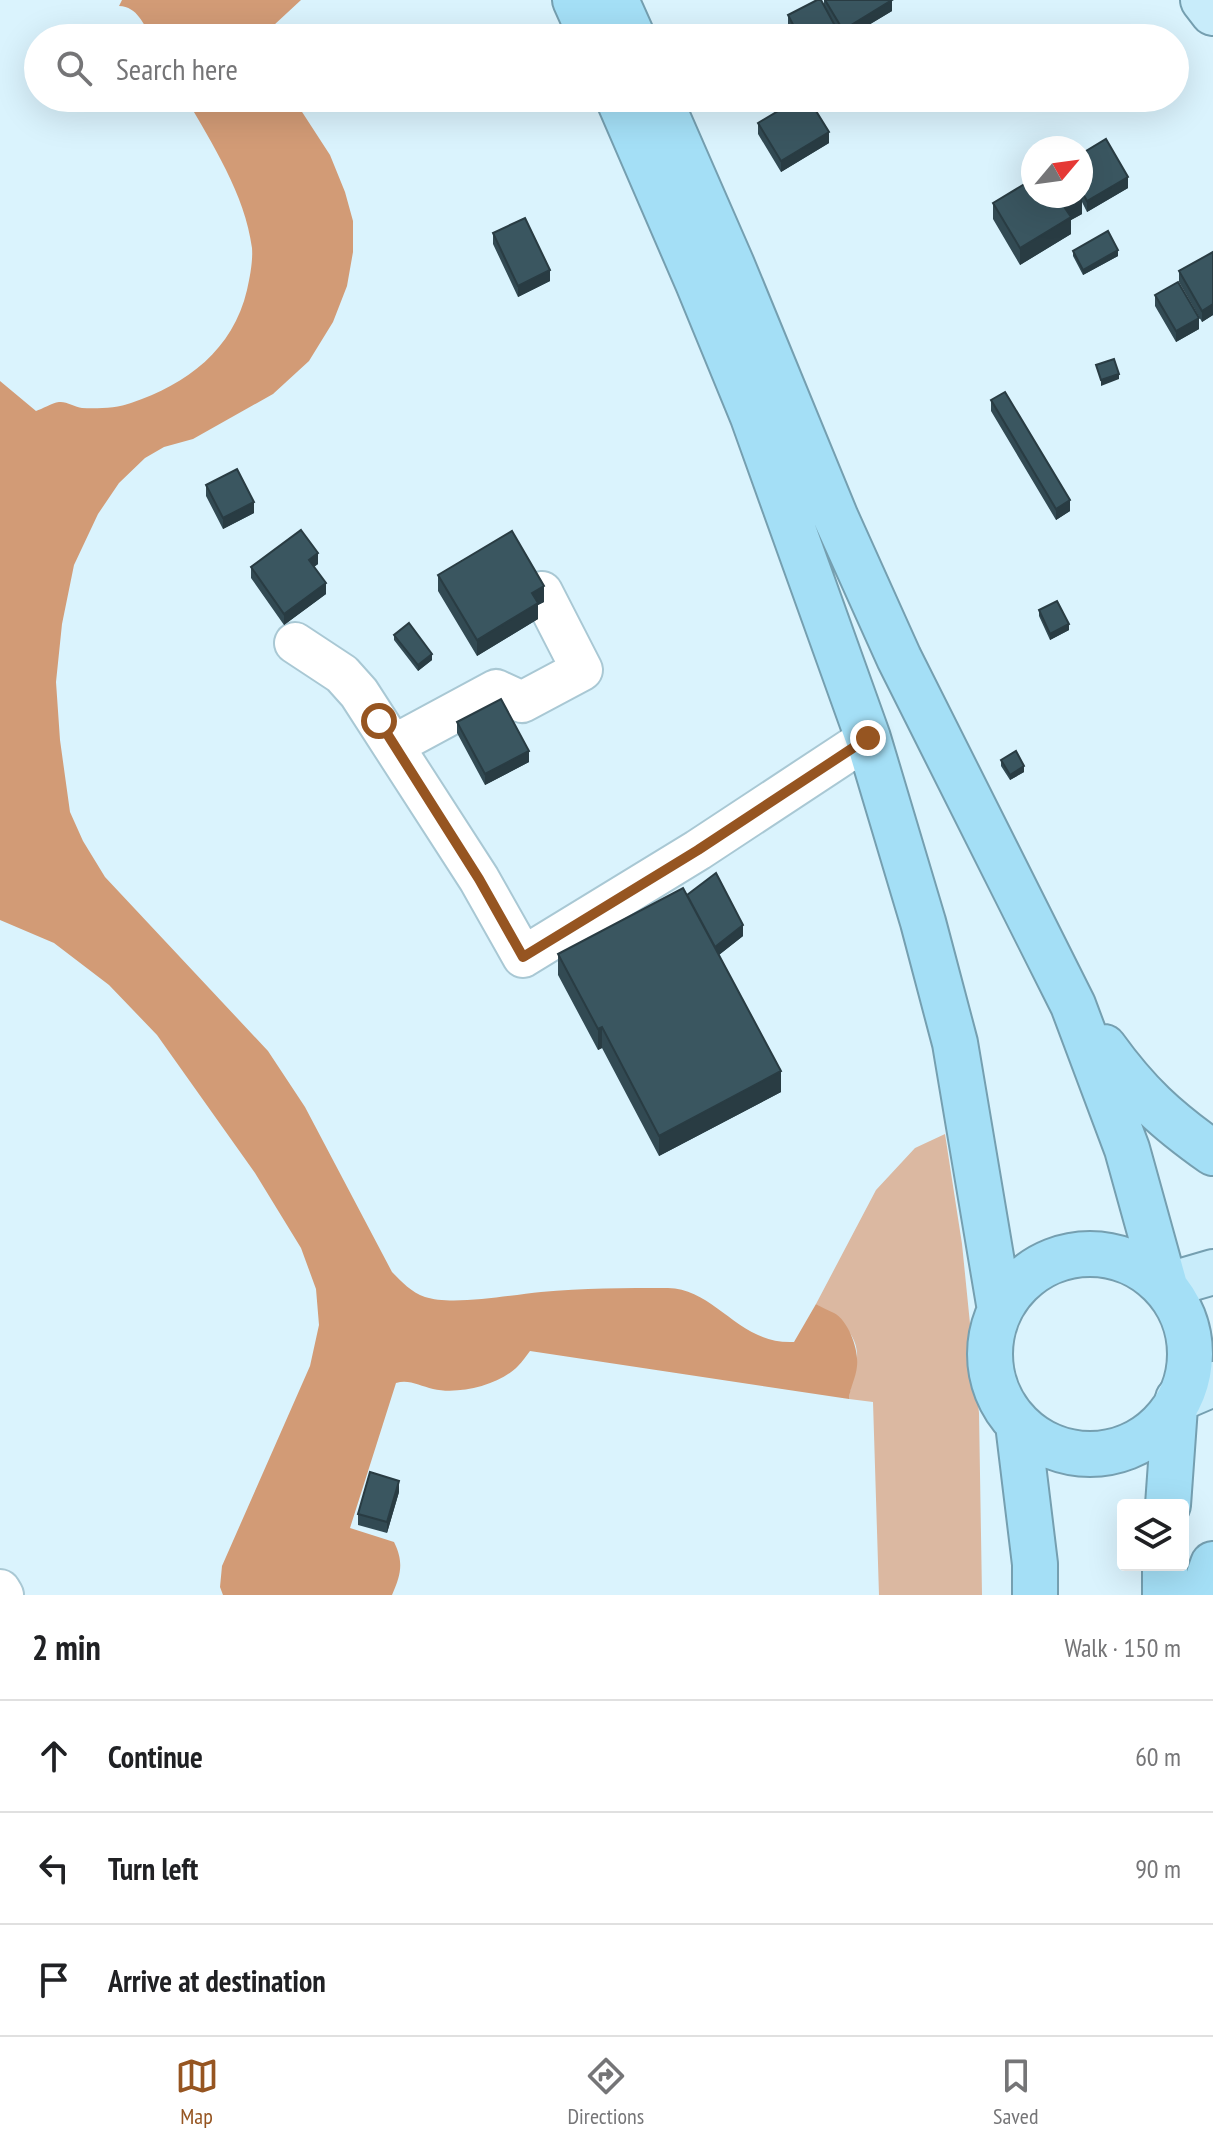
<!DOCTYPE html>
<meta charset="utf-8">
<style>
:root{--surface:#fff;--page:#f6f6f6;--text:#202124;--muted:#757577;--line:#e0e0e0;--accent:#965521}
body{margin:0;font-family:"PT Sans Narrow",sans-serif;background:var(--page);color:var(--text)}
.controls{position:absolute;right:24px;bottom:24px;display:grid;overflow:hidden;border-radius:8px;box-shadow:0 8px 32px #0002}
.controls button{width:72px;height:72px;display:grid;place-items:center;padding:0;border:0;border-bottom:2px solid var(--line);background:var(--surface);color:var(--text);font:40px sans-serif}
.compass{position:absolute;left:1021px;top:136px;width:72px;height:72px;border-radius:50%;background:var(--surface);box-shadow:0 8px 32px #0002;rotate:61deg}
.stop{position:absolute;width:24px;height:24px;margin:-18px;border:6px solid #965521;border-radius:50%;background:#fff}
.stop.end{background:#965521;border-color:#fff;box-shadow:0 2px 8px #0008}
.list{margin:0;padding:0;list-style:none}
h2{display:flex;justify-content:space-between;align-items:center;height:104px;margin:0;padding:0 32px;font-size:34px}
h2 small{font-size:26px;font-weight:400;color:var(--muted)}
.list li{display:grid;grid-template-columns:52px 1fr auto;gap:24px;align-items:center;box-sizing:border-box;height:112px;padding:0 32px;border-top:2px solid var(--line)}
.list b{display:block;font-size:30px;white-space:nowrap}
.list em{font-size:26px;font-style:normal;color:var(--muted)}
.icon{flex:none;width:44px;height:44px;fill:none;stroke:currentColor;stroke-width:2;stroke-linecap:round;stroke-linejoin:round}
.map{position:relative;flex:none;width:1213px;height:1595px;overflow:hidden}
.search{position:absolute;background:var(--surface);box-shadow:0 8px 32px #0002;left:24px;right:24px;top:24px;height:88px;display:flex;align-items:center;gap:20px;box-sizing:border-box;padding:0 28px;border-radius:44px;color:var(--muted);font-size:30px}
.sheet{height:440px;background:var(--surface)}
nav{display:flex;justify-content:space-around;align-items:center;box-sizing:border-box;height:112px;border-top:2px solid var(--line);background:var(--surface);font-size:22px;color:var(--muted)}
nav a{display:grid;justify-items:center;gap:4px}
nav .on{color:var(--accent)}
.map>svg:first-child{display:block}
</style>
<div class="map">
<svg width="1213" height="1595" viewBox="0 0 1213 1595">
<rect width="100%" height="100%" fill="#daf3fd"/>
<path fill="#dbb8a1" d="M945 1134 962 1244 979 1413 982 1595H879L873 1402 849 1399C850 1384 858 1368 857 1353 856 1330 833 1316 816 1304L876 1190 915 1148Z"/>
<path fill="#d29b76" d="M122 0H301L260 38H152C143 24 138 7 119 6Z
M186 98H293L330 155 345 192 353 221V252L347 286 333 322 309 361 273 394 193 439 164 447 145 458 119 483 98 514 74 565 62 624 56 682 60 740 70 812 83 841 105 877 268 1051 305 1107 392 1272C402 1282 411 1292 425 1297 452 1306 511 1295 541 1292 582 1288 626 1288 668 1288 716 1289 739 1345 794 1342L816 1304C823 1308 828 1310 834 1313 849 1321 859 1351 857 1366 856 1378 850 1387 849 1399L530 1351C526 1356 522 1362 518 1366 500 1385 459 1395 433 1389 420 1386 409 1379 396 1383L350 1528 394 1542C404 1562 401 1575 392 1595H223L220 1587 222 1566 310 1366 319 1325 316 1289 301 1248 255 1173 157 1035 109 985 54 943 0 920V381L36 411C42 409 52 403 59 402 66 401 75 407 82 408 96 409 118 408 131 403 187 384 233 350 247 290 250 277 253 261 252 248 245 194 212 144 186 98Z"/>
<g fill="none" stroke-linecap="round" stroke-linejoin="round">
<g stroke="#a9c8d4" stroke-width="44">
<path id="minor" d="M295 643 342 674 359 693 479 879 523 957 698 850 868 738
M394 745 496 690 522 702 582 670 542 592
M0 1590 3 1595"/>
</g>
<g stroke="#759fb0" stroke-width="48">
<path id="major" d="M1203 0 1213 13
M1165 1286 1213 1272
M1178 1399 1213 1384"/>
</g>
<g stroke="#759fb0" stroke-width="48">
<path id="highway" d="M575 0 592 38
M616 0 633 38
M618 98 698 283 753 417 868 738 923 922 955 1043 1000 1310
M659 98 732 265 836 518 899 658 1073 1005 1127 1149 1165 1286
M1104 1047C1138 1094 1165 1119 1213 1153
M990 1354a100 100 0 1 1 200 0a100 100 0 1 1-200 0Z
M1018 1424 1035 1564V1595
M1168 1505 1175 1407
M1165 1595V1565
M1202 1595 1213 1564"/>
</g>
<use href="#minor" stroke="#fff" stroke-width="40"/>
<use href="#major" stroke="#c8ecfa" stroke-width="44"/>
<use href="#highway" stroke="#a4dff6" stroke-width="44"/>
</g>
<path fill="#324a53" d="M824 0H892V11L847 38H841L840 35V38H794L788 26V15L824 6Z
M758 123 829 143 781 172 758 134Z
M1081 154 1128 188 1087 212 1082 202V214L1071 220V234L1020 265 993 219V203L1081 196Z
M493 233 550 281 518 297 493 244Z
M1073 251 1118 256 1083 275 1073 256Z
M1213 252V315L1202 322 1179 282V271Z
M1155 295 1199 329 1176 342 1155 306Z
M991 400 1070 511 1056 520 991 411Z
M206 485 254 513 223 529 206 496Z
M318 564 314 567 326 594 284 625 251 578V567Z
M438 575 544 602 538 605V619L477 656 438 591Z
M1039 610 1069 630 1050 640 1039 616Z
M394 635 432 660 418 671 394 640Z
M457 722 529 762 485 785 457 733Z
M1001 760 1024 772 1010 780 1001 766Z
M687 895 743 936 719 955 781 1092 659 1156 602 1048 598 1050 558 975V954Z
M399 1492 387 1533 358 1525V1514Z"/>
<path fill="#293c43" d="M892 0V11L847 38H843V30Z
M829 132V143L781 172V161Z
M1128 177V188L1087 212V201Z
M1082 198V214L1071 220V234L1020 265V248L1065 208Z
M1118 250V256L1083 275V270Z
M550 270V281L518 297V286Z
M1213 304V315L1202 322V311Z
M1199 318V329L1176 342V331Z
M1119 374V379L1101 386V380Z
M1070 500V511L1056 520V509Z
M254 502V513L223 529V518Z
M318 553V564L309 570V560Z
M326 583V594L284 625V614Z
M544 586V602L538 605V619L477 656V640L532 593Z
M1069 624V630L1050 640V634Z
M432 654V660L418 671V665Z
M529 751V762L485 785V774Z
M1024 766V772L1010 780V775Z
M743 925V936L711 961V950Z
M602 1027V1048L598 1050V1029Z
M781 1071V1092L659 1156V1136Z
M399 1481V1492L387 1533V1522Z"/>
<path fill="#3a5660" stroke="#293c43" stroke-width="2" d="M817 0H821L840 35 834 38H800L788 15Z
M825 0H892L843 30Z
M800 98H808L829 132 781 161 758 123Z
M1106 139 1128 177 1087 201 1081 190V154Z
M1033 179V196H1081L1082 198 1065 208 1071 217 1020 248 993 203Z
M525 218 550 270 518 286 493 233Z
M1108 231 1118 250 1083 270 1073 251Z
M1213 252V304L1202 311 1179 271Z
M1178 282 1199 318 1176 331 1155 295Z
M1114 359 1119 374 1101 380 1096 365Z
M1005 392 1070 500 1056 509 991 400Z
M237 469 254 502 223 518 206 485Z
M301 530 318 553 309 560 326 583 284 614 251 567Z
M512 531 544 586 532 593 538 603 477 640 438 575Z
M1057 601 1069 624 1050 634 1039 610Z
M409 623 432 654 418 665 394 635Z
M501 699 529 751 485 774 457 722Z
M1016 751 1024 766 1010 775 1001 760Z
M716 873 743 925 715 947 687 895Z
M683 888 781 1071 659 1136 602 1027 598 1029 558 954Z
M370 1472 399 1481 387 1522 358 1514Z"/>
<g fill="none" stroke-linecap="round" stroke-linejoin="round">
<path stroke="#965521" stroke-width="10" d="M379 721 479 879 523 957 698 850 868 738"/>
</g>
</svg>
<div class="controls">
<button><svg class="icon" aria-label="layers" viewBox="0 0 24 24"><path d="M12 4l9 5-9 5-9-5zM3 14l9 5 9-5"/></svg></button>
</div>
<svg class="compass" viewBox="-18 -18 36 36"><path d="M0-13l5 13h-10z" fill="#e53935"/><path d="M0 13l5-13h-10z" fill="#757577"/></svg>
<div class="stop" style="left:379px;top:721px"></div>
<div class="stop end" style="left:868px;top:738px"></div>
<div class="search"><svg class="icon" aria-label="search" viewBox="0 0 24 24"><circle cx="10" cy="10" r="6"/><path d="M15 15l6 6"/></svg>Search here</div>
</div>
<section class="sheet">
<h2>2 min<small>Walk · 150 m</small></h2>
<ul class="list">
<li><svg class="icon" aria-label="ahead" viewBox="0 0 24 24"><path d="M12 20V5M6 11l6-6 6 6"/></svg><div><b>Continue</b></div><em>60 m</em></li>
<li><svg class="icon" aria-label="left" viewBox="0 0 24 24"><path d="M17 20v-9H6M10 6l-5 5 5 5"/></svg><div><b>Turn left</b></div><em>90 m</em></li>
<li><svg class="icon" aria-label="arrive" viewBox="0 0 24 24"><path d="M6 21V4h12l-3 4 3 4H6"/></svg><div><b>Arrive at destination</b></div></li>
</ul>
</section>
<nav>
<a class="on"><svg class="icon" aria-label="map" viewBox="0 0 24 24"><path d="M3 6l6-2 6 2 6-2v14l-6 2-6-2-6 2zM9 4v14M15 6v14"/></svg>Map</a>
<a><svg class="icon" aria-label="directions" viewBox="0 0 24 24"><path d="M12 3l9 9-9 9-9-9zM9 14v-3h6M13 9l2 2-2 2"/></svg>Directions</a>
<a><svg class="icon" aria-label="saved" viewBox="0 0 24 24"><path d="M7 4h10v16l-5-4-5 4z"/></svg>Saved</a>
</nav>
